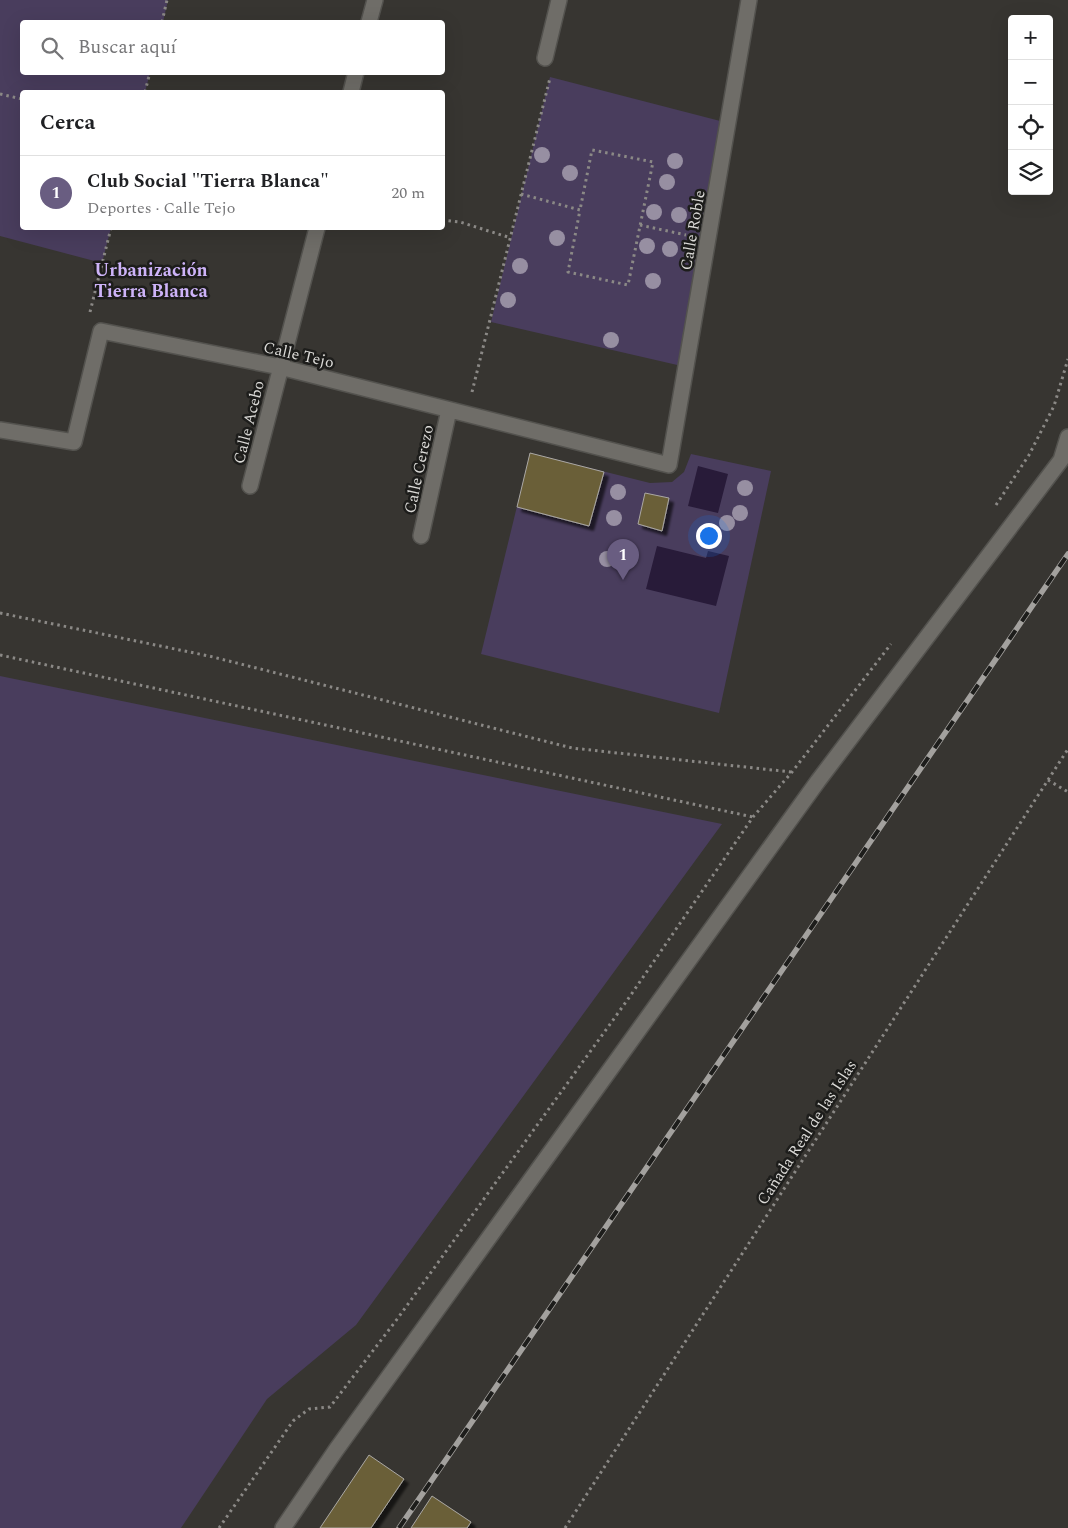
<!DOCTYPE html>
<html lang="es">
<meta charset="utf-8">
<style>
:root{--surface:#fff;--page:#f2f2f2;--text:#202124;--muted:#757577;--line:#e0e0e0;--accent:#695d81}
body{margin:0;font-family:Spectral,serif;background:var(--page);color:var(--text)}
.controls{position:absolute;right:15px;top:15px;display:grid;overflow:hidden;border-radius:5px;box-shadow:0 5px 20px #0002}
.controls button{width:45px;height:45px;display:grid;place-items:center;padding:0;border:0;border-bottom:1px solid var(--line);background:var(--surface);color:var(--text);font:25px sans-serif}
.you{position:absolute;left:708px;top:535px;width:18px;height:18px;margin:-12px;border:4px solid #fff;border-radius:50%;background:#1a73e8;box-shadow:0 0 0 8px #1a73e833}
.badge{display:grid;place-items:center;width:32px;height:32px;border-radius:50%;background:var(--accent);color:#fff;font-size:16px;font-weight:700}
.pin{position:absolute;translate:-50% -41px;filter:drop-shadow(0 1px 2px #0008)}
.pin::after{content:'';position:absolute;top:26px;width:18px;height:15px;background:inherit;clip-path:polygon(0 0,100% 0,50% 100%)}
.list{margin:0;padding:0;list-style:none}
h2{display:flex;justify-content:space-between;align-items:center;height:65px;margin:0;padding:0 20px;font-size:21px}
h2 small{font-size:16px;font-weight:400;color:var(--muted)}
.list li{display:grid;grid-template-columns:32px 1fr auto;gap:15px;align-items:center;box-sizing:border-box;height:75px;padding:0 20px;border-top:1px solid var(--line)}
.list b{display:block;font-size:19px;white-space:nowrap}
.list p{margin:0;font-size:16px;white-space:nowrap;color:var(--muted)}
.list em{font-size:16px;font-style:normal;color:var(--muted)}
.icon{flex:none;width:28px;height:28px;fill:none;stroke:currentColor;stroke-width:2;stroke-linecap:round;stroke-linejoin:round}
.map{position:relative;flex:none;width:1068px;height:1528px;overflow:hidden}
.search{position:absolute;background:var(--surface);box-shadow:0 5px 20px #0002;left:20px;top:20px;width:425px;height:55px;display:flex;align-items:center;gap:12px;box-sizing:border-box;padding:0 18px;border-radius:5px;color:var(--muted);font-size:19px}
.panel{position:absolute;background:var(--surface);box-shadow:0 5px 20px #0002;left:20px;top:90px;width:425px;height:140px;border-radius:5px}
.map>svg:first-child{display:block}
</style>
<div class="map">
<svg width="1068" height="1528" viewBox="0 0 1068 1528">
<defs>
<filter id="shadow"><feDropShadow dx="4.5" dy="4.5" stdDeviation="1" flood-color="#0009"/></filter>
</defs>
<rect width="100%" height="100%" fill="#373531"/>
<path fill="#493d5d" d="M0 0H168L163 22H22V72L150 73 145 92H22V228H111L102 263 0 236Z
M550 77 728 123 686 367 491 322Z
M530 453 650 483 672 482 684 472 691 454 771 471 719 713 481 654Z
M0 676 722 824 356 1325 267 1399 181 1528H0Z"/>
<path fill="#281b39" d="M698 466 728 474 718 513 688 506Z
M657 546 706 558 708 551 729 556 716 606 646 589Z"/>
<path fill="#6b5f39" stroke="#aaa8a3" filter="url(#shadow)" d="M530 453 604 472 589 526 517 507Z
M645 493 669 498 662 531 638 524Z
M369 1455 404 1479 371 1528H320Z
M432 1496 471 1522 467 1528H411Z"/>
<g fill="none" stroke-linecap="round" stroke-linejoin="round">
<g stroke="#53524e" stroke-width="18">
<path id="minor" d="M369 22 375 0
M545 58 559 0
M351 92 356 72
M0 430 74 442 101 331 280 367 669 465 749 0
M250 486 317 228
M421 536 449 410
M283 1528 336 1450 818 781 1061 460 1068 437"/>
</g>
<path stroke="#8b8986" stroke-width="3" stroke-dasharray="2.5 4" stroke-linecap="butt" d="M162 22 167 0
M145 92 150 72
M0 94 22 99
M521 194 580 210 568 272 628 285 653 162 592 150 580 210
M442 220 460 222 511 238
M640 225 686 235
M90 312 111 228
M472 392 550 78
M996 505 1029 455 1054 406 1068 359
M0 613 209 656 572 748 791 772
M0 655 753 817
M1048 780 1068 792
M219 1528 293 1421 309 1409 330 1407 398 1318 626 1002 753 817 792 772 891 644
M565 1528 1068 749"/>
<use href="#minor" stroke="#6f6d68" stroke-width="15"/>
<g stroke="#a3a19e" stroke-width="5.5">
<path id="rail" d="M399 1528 1068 554"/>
</g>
<use href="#rail" stroke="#1d1d1b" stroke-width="4" stroke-dasharray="11" stroke-linecap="butt"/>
</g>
<g fill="#978fa2">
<circle cx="542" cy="155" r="8"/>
<circle cx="675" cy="161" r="8"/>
<circle cx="570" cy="173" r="8"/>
<circle cx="667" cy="182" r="8"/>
<circle cx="654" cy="212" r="8"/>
<circle cx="679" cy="215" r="8"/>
<circle cx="557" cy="238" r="8"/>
<circle cx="647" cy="246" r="8"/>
<circle cx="670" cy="249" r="8"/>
<circle cx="520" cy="266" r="8"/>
<circle cx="653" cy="281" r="8"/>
<circle cx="508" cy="300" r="8"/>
<circle cx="611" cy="340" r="8"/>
<circle cx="745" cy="488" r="8"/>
<circle cx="618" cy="492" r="8"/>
<circle cx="740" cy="513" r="8"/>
<circle cx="614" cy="518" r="8"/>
<circle cx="727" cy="523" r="8"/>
<circle cx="607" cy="559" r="8"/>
</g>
<g text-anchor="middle" stroke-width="5" stroke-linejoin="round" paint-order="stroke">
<g font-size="16" fill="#dad9d6" stroke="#1d1d1b">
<text transform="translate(692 230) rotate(-80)" y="6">Calle Roble</text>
<text transform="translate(299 354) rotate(13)" y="6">Calle Tejo</text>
<text transform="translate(248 422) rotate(-76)" y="6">Calle Acebo</text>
<text transform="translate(418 469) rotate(-78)" y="6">Calle Cerezo</text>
<text transform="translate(806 1132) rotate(-57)" y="6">Cañada Real de las Islas</text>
</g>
<g font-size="18" font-weight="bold" fill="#cdb3f8" stroke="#1d1d1b">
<text x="151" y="276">Urbanización<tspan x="151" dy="21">Tierra Blanca</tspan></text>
</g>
</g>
</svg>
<div class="controls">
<button>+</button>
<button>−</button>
<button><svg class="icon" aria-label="locate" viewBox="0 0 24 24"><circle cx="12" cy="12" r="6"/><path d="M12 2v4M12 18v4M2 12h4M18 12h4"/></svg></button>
<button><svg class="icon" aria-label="layers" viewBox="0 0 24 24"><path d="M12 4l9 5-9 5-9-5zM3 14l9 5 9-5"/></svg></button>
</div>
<div class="you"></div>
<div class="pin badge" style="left:623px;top:580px">1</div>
<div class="search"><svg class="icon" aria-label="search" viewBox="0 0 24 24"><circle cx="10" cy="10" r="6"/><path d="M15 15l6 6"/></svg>Buscar aquí</div>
<section class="panel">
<h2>Cerca<small></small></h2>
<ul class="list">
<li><span class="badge">1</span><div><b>Club Social &quot;Tierra Blanca&quot;</b><p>Deportes · Calle Tejo</p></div><em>20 m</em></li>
</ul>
</section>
</div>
